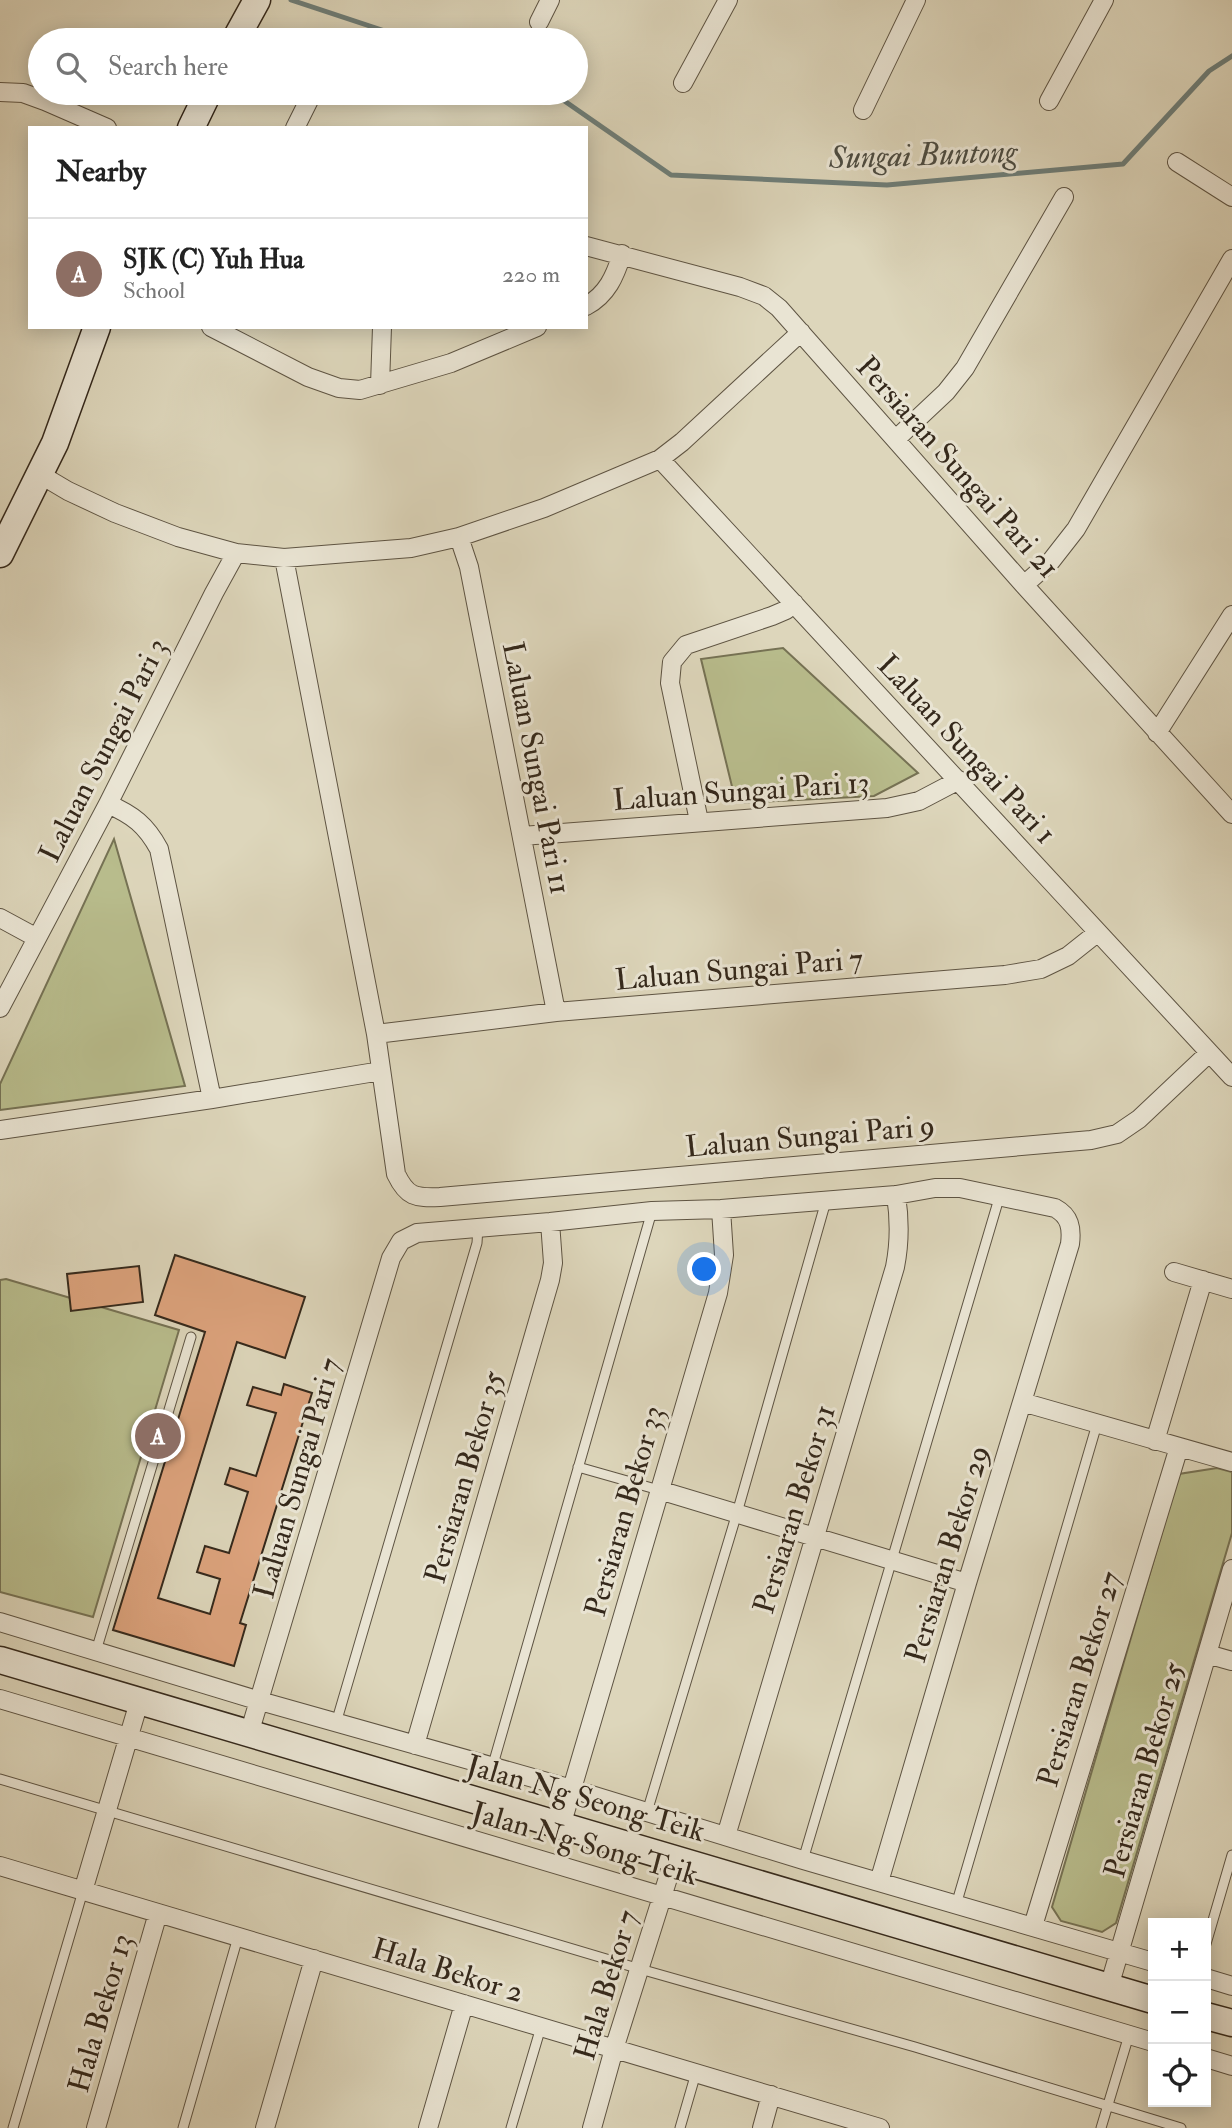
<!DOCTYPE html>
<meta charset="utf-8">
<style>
:root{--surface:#fff;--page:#f2f2f2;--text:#222;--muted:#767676;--line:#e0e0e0;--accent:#ea580c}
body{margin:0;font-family:"IM FELL Double Pica",serif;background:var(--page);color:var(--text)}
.controls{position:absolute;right:21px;bottom:21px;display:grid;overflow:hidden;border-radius:0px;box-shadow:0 4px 18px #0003}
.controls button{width:63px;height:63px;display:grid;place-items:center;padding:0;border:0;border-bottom:2px solid var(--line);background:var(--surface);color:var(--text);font:35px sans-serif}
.you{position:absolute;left:705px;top:1270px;width:24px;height:24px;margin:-18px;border:5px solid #fff;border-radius:50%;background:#1a73e8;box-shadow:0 0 0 10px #1a73e833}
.badge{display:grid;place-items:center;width:46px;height:46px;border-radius:50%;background:var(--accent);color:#fff;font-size:23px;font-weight:700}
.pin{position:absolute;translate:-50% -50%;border:4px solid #fff;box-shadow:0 2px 7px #0006}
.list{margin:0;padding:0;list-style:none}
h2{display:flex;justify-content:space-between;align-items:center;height:91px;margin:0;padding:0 28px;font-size:30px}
h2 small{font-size:23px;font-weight:400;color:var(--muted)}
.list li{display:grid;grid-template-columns:46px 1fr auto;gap:21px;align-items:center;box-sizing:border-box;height:112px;padding:0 28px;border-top:2px solid var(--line)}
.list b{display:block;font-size:26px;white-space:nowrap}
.list p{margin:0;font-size:23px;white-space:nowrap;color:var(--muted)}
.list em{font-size:23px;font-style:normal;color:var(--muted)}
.icon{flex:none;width:38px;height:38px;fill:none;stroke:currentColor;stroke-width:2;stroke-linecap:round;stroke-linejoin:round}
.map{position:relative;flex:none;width:1232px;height:2128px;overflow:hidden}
.search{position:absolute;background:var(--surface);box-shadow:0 4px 18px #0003;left:28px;top:28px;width:560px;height:77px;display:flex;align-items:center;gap:18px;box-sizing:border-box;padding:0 24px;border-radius:38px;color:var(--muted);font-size:26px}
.panel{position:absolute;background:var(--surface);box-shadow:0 4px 18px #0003;left:28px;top:126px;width:560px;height:203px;border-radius:0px}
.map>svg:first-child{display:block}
</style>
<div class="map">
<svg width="1232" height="2128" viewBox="0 0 1232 2128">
<rect width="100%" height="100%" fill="#ddd6bb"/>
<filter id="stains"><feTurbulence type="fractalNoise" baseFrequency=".00286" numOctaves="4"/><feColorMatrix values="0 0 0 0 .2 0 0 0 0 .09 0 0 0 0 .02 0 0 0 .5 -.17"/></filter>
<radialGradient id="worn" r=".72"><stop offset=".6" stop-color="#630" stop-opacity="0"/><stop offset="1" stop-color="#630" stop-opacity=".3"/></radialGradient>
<path fill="#b8bc8c" stroke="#767254" stroke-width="2" d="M783 648 918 773 874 796 736 803 701 659Z
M114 839 185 1086 0 1110V1084Z
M6 1279 179 1330 93 1617 0 1592V1280Z
M1217 1468 1232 1472V1533L1116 1923 1102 1932 1061 1921 1052 1907 1179 1474Z"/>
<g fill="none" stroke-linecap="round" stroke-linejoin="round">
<path stroke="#6e7e79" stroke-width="5" d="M291 0 412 40
M553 93 671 175 887 185 1123 164 1209 71 1232 56"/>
</g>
<path fill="#dda37d" stroke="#34281b" stroke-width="2" d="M175 1255 305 1297 285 1358 237 1342 158 1598 210 1614 220 1579 197 1572 205 1546 229 1553 248 1492 225 1484 230 1468 256 1476 276 1413 247 1405 253 1387 281 1395 284 1384 312 1393 240 1623 246 1625 234 1666 113 1630 205 1332 155 1315Z
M139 1266 143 1302 71 1311 67 1274Z"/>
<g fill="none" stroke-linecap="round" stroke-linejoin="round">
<g stroke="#5e5443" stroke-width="11">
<path id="service" d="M578 1467 659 1490
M96 1651 191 1337
M336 1723 477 1243 478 1227
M492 1768 652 1211
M0 1779 640 1969 915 2047 1181 2128
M647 1812 737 1513 826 1201
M803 1860 1000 1195
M956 1905 1097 1424
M1206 1944 1232 1855
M13 2128 83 1891
M183 2128 238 1937
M511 2128 541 2027
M680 2128 696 2073
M1101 2128 1129 2035"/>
</g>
<g stroke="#5e5443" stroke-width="20">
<path id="minor" d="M539 22 550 0
M683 83 728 0
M0 92 23 93 45 101 107 128
M1049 101 1104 0
M863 110 916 0
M295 128 309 100V93
M1177 162 1232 197
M586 246 740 287 764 296 779 308 1024 585 1232 814
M586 306C607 295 615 276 622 254
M211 327 308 377 339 388 360 390 451 363 537 327
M380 385 382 327
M896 439 946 392 965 368 1064 197
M660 459 1232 1077
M41 475 68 491 115 513 178 537 236 553 284 558 411 548 459 537 544 508 660 459 682 442 801 332
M459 537 469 567 556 1012
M284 558 376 1034 396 1174C407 1197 415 1198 440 1197L1091 1140 1117 1134 1139 1119 1209 1053
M1024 585 1051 561 1076 529 1232 259
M1157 733 1232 615
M108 804C133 815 146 825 159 849L212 1099
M699 821 670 683 672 662 686 645 772 616 786 610 794 603
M522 836 887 808 919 801 959 780
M0 918 37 938
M0 1008 108 804 214 593 236 553
M376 1034 556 1012 1005 975 1041 969 1068 956 1097 933
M0 1130 212 1099 381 1071
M1174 1272 1232 1289
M1022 1402 1232 1462
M1155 1441 1203 1280
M659 1490 967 1583
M0 1622 260 1701 572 1789 803 1860 1153 1962
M1207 1654 1232 1661
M0 1699 1153 2042
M249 1734 391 1258 401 1241 417 1233 550 1222 652 1211 721 1209 896 1195 935 1188H960L1055 1208C1070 1216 1072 1228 1070 1244L967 1583 879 1882
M415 1745 550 1280 553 1263 550 1222
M561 1826 718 1293 724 1255 721 1209
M726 1836 895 1267C900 1242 900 1221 896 1195
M0 1866 880 2128
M83 1891 139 1702
M1033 1926 1179 1447
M1206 1978 1232 1986
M1109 1987 1232 1569
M1206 2058 1232 2066
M96 2128 158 1913
M265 2128 314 1959
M428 2128 464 2004
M592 2128 614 2049 674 1859
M762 2128 771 2095"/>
</g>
<g stroke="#34281b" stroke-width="29">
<path id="secondary" d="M235 40 257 0
M191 128 208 93
M0 554 55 443 97 327
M0 1660 1153 2000
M1206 2016 1232 2023"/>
</g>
<use href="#service" stroke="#e9e4d3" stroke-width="9"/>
<use href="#minor" stroke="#e9e4d3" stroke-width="18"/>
<use href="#secondary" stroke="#e9e4d3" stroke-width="26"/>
</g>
<g text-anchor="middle" stroke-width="6" stroke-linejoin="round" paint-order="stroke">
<g font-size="30" fill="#34281b" stroke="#e9e4d3">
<text transform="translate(958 467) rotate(48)" y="10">Persiaran Sungai Pari 21</text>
<text transform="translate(967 749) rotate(47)" y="10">Laluan Sungai Pari 1</text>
<text transform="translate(103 750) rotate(-63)" y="10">Laluan Sungai Pari 3</text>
<text transform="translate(537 768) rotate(79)" y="10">Laluan Sungai Pari 11</text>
<text transform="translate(741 791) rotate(-4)" y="10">Laluan Sungai Pari 13</text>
<text transform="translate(739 969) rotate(-5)" y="10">Laluan Sungai Pari 7</text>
<text transform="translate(810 1136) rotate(-5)" y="10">Laluan Sungai Pari 9</text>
<text transform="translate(464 1477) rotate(-74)" y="10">Persiaran Bekor 35</text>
<text transform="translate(297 1478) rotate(-74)" y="10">Laluan Sungai Pari 7</text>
<text transform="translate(794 1509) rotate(-73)" y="10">Persiaran Bekor 31</text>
<text transform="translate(624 1511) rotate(-74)" y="10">Persiaran Bekor 33</text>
<text transform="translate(947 1554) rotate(-73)" y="10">Persiaran Bekor 29</text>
<text transform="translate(1079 1679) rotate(-73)" y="10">Persiaran Bekor 27</text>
<text transform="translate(1144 1770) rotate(-74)" y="10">Persiaran Bekor 25</text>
<text transform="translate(586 1798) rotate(16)" y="10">Jalan Ng Seong Teik</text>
<text transform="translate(585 1843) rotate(16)" y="10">Jalan Ng Song Teik</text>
<text transform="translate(448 1970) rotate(17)" y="10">Hala Bekor 2</text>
<text transform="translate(606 1985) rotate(-73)" y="10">Hala Bekor 7</text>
<text transform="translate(100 2013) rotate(-74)" y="10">Hala Bekor 13</text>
</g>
<g font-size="32" font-style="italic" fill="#4c4c42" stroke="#e9e4d3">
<text transform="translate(923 154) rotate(-2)" y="11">Sungai Buntong</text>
</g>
</g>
<rect width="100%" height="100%" filter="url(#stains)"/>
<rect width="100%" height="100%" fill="url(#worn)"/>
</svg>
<div class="controls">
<button>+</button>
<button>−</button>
<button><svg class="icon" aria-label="locate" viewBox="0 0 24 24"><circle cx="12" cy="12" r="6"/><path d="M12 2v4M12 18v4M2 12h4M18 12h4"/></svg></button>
</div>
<div class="you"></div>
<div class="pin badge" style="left:158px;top:1436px;background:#8d6e63">A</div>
<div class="search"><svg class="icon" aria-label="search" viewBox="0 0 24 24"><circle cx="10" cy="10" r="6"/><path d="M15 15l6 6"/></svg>Search here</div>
<section class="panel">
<h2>Nearby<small></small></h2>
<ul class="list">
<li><span class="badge" style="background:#8d6e63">A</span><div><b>SJK (C) Yuh Hua</b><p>School</p></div><em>220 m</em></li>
</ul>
</section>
</div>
